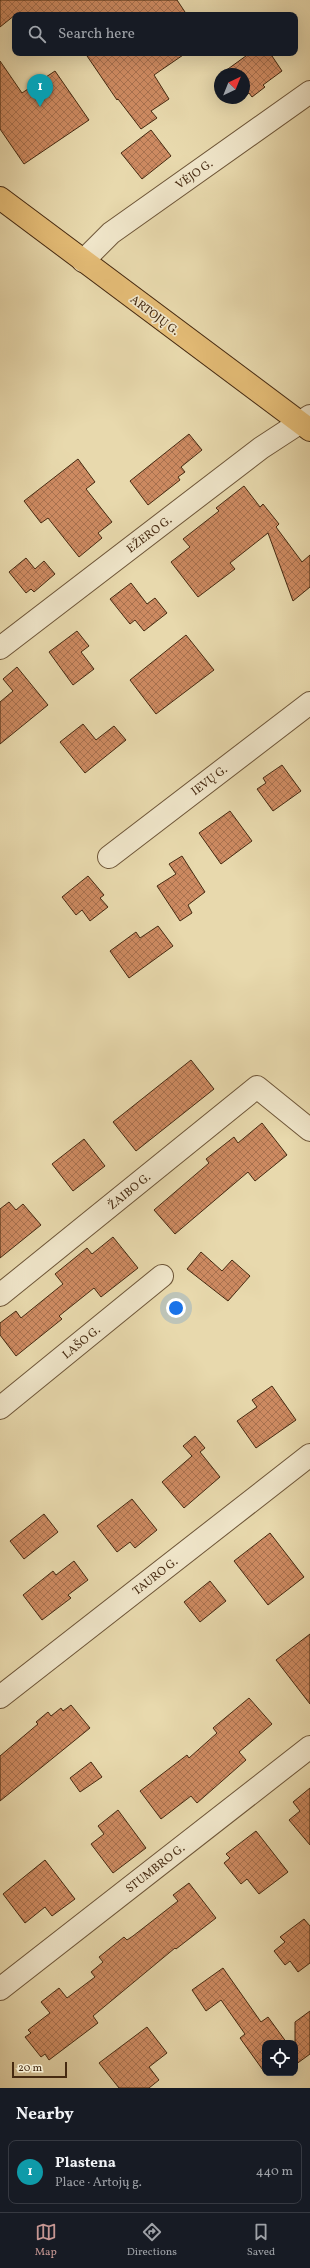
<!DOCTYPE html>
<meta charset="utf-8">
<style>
:root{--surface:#171b24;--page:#242831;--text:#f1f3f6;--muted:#9ea1a6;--line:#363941;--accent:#c59692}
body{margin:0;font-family:Vollkorn,serif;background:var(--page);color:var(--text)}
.controls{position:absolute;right:12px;bottom:12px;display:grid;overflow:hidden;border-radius:8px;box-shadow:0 4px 16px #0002}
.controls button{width:36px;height:36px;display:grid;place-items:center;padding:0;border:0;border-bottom:1px solid var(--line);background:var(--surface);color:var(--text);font:20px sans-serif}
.compass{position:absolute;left:214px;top:68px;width:36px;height:36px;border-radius:50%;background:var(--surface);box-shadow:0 4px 16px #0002;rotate:43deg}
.scale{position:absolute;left:12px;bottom:10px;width:55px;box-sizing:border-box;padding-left:4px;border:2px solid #462a11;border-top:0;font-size:11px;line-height:14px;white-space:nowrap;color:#462a11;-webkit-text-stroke:3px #f0e6ca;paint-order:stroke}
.you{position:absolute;left:176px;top:1308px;width:14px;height:14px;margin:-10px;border:3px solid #fff;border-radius:50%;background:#1a73e8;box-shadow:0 0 0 6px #1a73e833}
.badge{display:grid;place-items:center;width:26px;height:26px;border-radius:50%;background:var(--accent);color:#fff;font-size:13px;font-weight:700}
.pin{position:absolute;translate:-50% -33px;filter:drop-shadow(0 1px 2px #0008)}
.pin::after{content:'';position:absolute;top:21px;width:14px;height:12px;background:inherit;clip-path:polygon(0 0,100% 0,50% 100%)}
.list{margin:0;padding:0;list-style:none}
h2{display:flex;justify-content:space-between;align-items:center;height:52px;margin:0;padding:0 16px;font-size:17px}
h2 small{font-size:13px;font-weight:400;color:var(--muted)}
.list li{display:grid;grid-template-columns:26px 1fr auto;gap:12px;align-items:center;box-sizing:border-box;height:64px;margin:0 8px 8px;padding:0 8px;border:1px solid var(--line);border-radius:8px}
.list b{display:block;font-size:15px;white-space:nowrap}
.list p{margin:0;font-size:13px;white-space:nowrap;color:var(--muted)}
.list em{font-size:13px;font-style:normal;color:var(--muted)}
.icon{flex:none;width:22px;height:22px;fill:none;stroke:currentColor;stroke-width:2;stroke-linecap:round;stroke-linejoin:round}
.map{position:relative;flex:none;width:310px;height:2088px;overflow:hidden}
.search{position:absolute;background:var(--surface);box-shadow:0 4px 16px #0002;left:12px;right:12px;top:12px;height:44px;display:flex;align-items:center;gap:10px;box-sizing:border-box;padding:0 14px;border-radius:8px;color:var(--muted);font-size:15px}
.sheet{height:124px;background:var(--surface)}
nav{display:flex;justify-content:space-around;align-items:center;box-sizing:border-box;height:56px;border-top:1px solid var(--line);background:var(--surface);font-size:11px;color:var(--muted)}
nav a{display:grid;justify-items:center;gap:2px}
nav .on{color:var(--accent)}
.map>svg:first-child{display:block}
</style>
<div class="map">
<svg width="310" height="2088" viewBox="0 0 310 2088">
<defs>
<pattern id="building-cross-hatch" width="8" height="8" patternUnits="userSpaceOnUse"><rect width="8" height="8" fill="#cd8a61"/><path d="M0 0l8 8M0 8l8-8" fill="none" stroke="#a8714f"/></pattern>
</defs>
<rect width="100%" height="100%" fill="#e8d9ad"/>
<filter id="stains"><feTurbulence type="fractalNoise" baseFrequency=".005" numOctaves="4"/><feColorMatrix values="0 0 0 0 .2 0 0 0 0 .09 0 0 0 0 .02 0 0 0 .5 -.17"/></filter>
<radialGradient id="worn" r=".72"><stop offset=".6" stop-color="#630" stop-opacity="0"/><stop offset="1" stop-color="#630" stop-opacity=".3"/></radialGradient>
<path fill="url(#building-cross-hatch)" stroke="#462a11" d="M0 0H177L187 15H15L0 27Z
M85 53H186L154 75 169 99 151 111 157 118 141 129 118 99 117 100Z
M250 53H270L282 71 263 85 265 87 252 97 249 93 244 97V74H221Z
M0 61 22 93 55 71 89 120 24 164 0 129Z
M151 130 171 156 142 179 121 153Z
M189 434 202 450 181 467 185 472 178 477 180 480 148 505 130 481Z
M78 459 95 482 86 489 112 522 98 533 102 538 79 557 48 518 41 523 24 501Z
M244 486 260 507 263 504 279 524 276 527 302 562 310 555V587L293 601 268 533 230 563 235 569 198 597 171 562 190 547 183 539 219 511 216 508Z
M26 558 35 569 44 561 55 574 34 592 31 589 26 593 9 572Z
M131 583 147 604 155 598 167 613 144 631 135 620 130 624 110 599Z
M77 631 89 646 81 652 94 669 73 685 49 652Z
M186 635 214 670 156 714 130 680Z
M17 667 48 705 0 744V702L13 691 3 679Z
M83 724 96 740 114 726 126 740 85 773 60 742Z
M282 765 301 791 273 811 257 789 266 783 263 778Z
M230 811 252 841 221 864 199 833Z
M182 856 205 892 188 905 192 913 180 921 157 886 176 874 169 864Z
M88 876 104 895 100 898 108 907 90 921 82 910 76 915 62 897Z
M158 926 173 946 129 978 110 951 136 932 140 938Z
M191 1060 214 1089 136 1151 113 1122Z
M262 1123 287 1155 255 1181 248 1172 175 1234 154 1210 209 1163 206 1159 234 1137 238 1143Z
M84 1139 105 1166 73 1191 52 1164Z
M9 1202 16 1210 23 1204 41 1225 0 1258V1209Z
M113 1237 138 1268 101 1297 94 1288 59 1316 62 1319 16 1356 0 1335V1323L16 1311 21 1318 63 1284 55 1274 87 1248 92 1254Z
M201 1252 222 1271 232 1260 250 1276 228 1301 187 1269Z
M272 1386 296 1420 256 1448 237 1421 257 1407 252 1400Z
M195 1436 205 1448 200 1452 220 1477 184 1508 162 1482 192 1456 183 1446Z
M132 1499 157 1530 135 1548 130 1542 117 1552 97 1526Z
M44 1514 58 1532 24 1559 10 1541Z
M270 1533 304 1577 268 1605 234 1561Z
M74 1561 88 1580 68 1595 71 1598 42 1620 23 1595 53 1571 56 1575Z
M210 1581 226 1601 200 1622 184 1602Z
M310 1634V1704L276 1660Z
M249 1698 272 1724 239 1752 246 1760 197 1803 191 1796 161 1819 140 1791 187 1755 189 1758 217 1733 213 1728Z
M71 1705 90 1728 0 1801V1756L38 1724 36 1722 48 1712 51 1716 61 1708 63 1711Z
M91 1762 102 1777 80 1792 70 1778Z
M310 1788V1845L289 1820 300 1811 293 1802Z
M118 1810 146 1848 113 1873 91 1844 104 1834 98 1826Z
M256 1831 288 1872 259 1894 247 1879 241 1884 224 1863 230 1858 226 1854Z
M45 1860 75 1899 52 1916 45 1907 25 1923 3 1894Z
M189 1883 216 1918 176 1949 175 1948 93 2016 98 2023 49 2060 45 2054 41 2057 25 2037 31 2033 28 2030 50 2013 41 2002 59 1988 67 1998 95 1977 91 1972 103 1962 99 1957 124 1937 127 1940 133 1936 178 1901 173 1895Z
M304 1919 310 1926V1963L298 1972 290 1961 285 1965 274 1951 285 1942 280 1937Z
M223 1968 261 2022 268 2017 287 2043H265V2073L240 2038 245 2034 221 2000 206 2011 192 1990Z
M310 2011V2054L295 2065V2022Z
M147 2027 167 2053 149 2067 159 2080 149 2088H119L99 2063Z"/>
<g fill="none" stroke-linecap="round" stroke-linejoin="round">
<g stroke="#6e5638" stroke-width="24">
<path id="minor" d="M83 261 111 233 310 92
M0 648 261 448 310 416
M109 857 310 703
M0 1295 257 1087 310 1130
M0 1408 162 1276
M0 1697 310 1455
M0 1989 310 1747"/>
</g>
<g stroke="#462a11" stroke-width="24">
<path id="major" d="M0 198 310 430"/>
</g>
<use href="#minor" stroke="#f0e6ca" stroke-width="22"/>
<use href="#major" stroke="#e4bc76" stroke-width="22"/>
</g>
<g text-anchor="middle" stroke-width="3.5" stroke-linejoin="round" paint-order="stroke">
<g font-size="12" fill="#462a11" stroke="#f0e6ca">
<text transform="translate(194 174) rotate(-35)" y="4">VĖJO G.</text>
<text transform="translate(155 315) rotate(37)" y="4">ARTOJŲ G.</text>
<text transform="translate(149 534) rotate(-37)" y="4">EŽERO G.</text>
<text transform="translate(209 780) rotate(-37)" y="4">IEVŲ G.</text>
<text transform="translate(129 1191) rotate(-39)" y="4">ŽAIBO G.</text>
<text transform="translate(81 1342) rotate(-39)" y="4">LAŠO G.</text>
<text transform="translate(155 1576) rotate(-38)" y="4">TAURO G.</text>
<text transform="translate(155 1868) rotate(-38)" y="4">STUMBRO G.</text>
</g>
</g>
<rect width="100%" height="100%" filter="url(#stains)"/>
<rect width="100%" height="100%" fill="url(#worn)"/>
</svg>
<div class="controls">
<button><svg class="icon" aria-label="locate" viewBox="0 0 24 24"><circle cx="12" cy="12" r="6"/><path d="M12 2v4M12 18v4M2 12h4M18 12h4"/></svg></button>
</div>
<svg class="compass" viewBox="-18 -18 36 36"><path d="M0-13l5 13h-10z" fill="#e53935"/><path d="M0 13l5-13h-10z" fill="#9ea1a6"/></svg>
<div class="scale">20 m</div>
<div class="you"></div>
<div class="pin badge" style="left:40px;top:107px;background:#0f9aa8">1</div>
<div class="search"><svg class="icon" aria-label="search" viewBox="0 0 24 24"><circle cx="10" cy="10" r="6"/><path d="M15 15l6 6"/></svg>Search here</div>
</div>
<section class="sheet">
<h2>Nearby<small></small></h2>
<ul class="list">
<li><span class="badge" style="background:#0f9aa8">1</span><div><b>Plastena</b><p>Place · Artojų g.</p></div><em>440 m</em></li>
</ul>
</section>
<nav>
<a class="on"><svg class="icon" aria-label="map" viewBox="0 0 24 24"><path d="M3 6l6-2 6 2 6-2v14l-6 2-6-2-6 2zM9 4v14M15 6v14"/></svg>Map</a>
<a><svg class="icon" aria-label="directions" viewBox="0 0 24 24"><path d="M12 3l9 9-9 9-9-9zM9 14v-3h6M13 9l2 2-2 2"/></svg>Directions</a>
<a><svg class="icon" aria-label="saved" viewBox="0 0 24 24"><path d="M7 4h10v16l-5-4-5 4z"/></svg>Saved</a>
</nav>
